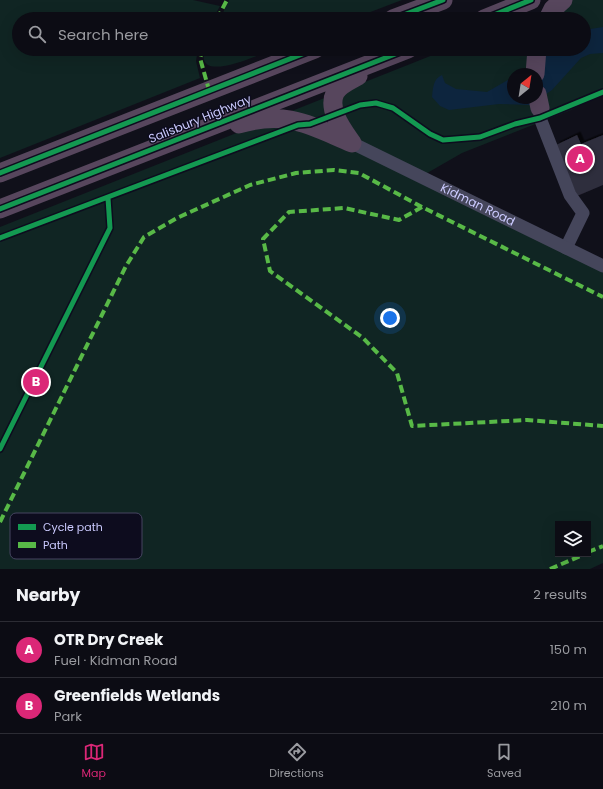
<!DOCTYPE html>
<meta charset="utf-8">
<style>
:root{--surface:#0c0c14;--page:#1a1a22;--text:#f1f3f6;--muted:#9a9ba0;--line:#2c2c34;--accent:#db2777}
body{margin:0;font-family:Poppins,sans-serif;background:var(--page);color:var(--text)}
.controls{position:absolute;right:12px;bottom:12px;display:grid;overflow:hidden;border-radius:0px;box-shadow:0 4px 16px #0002}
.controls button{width:36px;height:36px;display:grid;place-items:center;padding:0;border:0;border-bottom:1px solid var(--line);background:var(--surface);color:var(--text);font:20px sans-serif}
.compass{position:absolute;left:507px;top:68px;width:36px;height:36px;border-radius:50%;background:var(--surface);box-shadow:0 4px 16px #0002;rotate:30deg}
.you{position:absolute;left:390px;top:318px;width:14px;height:14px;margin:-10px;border:3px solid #fff;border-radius:50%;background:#1a73e8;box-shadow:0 0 0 6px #1a73e833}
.badge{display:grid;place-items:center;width:26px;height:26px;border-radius:50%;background:var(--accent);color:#fff;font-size:13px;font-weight:700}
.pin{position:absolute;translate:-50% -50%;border:2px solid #fff;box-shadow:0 1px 4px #0006}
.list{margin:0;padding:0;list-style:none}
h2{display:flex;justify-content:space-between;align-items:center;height:52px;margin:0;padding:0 16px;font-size:17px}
h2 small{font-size:13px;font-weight:400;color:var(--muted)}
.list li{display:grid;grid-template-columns:26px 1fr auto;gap:12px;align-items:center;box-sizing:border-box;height:56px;padding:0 16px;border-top:1px solid var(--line)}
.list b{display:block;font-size:15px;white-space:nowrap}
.list p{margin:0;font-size:13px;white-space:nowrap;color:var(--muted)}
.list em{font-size:13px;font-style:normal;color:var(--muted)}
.icon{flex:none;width:22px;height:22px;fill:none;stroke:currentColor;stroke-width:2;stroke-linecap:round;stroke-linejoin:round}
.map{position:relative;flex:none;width:603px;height:569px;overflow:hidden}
.search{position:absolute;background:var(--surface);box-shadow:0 4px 16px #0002;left:12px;right:12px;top:12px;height:44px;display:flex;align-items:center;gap:10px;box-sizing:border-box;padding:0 14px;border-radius:22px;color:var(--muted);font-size:15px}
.sheet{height:164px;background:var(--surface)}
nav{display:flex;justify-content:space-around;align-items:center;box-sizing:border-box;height:56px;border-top:1px solid var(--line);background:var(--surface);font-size:11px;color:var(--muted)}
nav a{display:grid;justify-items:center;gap:2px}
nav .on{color:var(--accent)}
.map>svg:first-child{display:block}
</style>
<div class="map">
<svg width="603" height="569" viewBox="0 0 603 569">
<defs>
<filter id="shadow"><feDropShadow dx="3.5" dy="-3.5" stdDeviation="0" flood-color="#0009"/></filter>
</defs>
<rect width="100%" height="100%" fill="#10101a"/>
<path fill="#102523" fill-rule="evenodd" d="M0 0H193L220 6 213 19H19V49H198L196 61 200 78 0 158Z
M229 0H402L352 19H220Z
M570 0H603V94L571 110 462 153 422 176 603 266V563L590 569H0V227L448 49H584V19H523ZM513 74H537V98H513ZM558 524H588V554H558Z
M205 49H273C261 54 193 86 205 49Z"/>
<path fill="#0d253e" d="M603 27V53L590 54 581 58 552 90 530 105 499 104 449 110 440 106 432 97C433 88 433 79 442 75L445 83 456 89 487 92 513 77V98H537V74H518L530 69 546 55H552L555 49H584V30Z"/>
<path fill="#2e2d3c" filter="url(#shadow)" d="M577 135 581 144 603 135V185L577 196 556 145Z"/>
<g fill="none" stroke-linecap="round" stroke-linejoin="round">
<g stroke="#45465b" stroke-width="13">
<path d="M540 108V118L570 195 583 213 566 248"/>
<path id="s1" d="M352 143 603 266"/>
</g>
<path stroke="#57465d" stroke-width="19" d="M393 19 443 0
M484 19 531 0
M548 19 553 9 563 0
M535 74 537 49
M537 94 540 108
M239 124C287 110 309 125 352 143
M352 143C343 130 327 110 335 93 339 85 351 80 358 76
M0 173 315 49
M0 209 408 49"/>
<path stroke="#58b947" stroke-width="4" stroke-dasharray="8 4" stroke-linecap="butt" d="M217 19 227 0
M203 49 200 58 209 90
M422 207 399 220 344 208 289 212 263 239 270 271 363 338 397 373 412 426 527 420 603 426
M0 522 126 266 144 237 177 218 250 185 296 173 334 170 359 173 422 207 603 297
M588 552 603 546
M550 569 585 554"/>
<g stroke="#0d0c1e" stroke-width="8">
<path id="cycleway" d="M393 19 443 0
M484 19 531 0
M0 173 315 49
M0 209 408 49
M0 238 298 125 310 124 360 105 376 103 393 108 430 134 443 140 480 137 515 124 540 118 603 92
M0 449 110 228 108 198"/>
</g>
<use href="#cycleway" stroke="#139951" stroke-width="5"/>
</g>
<g text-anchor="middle" stroke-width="3" stroke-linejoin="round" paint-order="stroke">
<g font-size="12" fill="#cbcafe" stroke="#0d0c1e">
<text transform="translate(200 119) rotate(-22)" y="4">Salisbury Highway</text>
<text dy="4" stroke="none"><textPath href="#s1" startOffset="140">Kidman Road</textPath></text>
</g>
</g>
<rect x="10" y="513" width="132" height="46" rx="6" fill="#0d0c1e" stroke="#464561" stroke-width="1"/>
<rect x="18" y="524" width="18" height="6" fill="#139951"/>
<rect x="18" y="542" width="18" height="6" fill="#58b947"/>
<g font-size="11" fill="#cbcafe">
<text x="43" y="531">Cycle path</text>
<text x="43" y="549">Path</text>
</g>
</svg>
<div class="controls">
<button><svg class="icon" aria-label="layers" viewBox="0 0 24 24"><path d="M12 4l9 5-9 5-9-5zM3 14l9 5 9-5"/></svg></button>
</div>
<svg class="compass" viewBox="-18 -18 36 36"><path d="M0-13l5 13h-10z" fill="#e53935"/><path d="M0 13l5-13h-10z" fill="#9a9ba0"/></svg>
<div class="you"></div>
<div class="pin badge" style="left:580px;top:159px">A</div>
<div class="pin badge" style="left:36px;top:382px">B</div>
<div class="search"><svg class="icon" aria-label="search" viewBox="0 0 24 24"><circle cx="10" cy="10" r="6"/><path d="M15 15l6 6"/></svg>Search here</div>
</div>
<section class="sheet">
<h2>Nearby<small>2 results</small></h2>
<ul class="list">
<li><span class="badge">A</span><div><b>OTR Dry Creek</b><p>Fuel · Kidman Road</p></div><em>150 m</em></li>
<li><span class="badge">B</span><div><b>Greenfields Wetlands</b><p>Park</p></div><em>210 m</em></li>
</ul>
</section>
<nav>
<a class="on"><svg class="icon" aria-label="map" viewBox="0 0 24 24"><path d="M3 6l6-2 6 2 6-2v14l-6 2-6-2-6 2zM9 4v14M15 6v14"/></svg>Map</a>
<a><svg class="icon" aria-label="directions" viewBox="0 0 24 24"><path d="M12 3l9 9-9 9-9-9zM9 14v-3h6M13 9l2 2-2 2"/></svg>Directions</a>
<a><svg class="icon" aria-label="saved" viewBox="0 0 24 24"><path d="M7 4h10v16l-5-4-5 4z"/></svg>Saved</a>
</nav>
